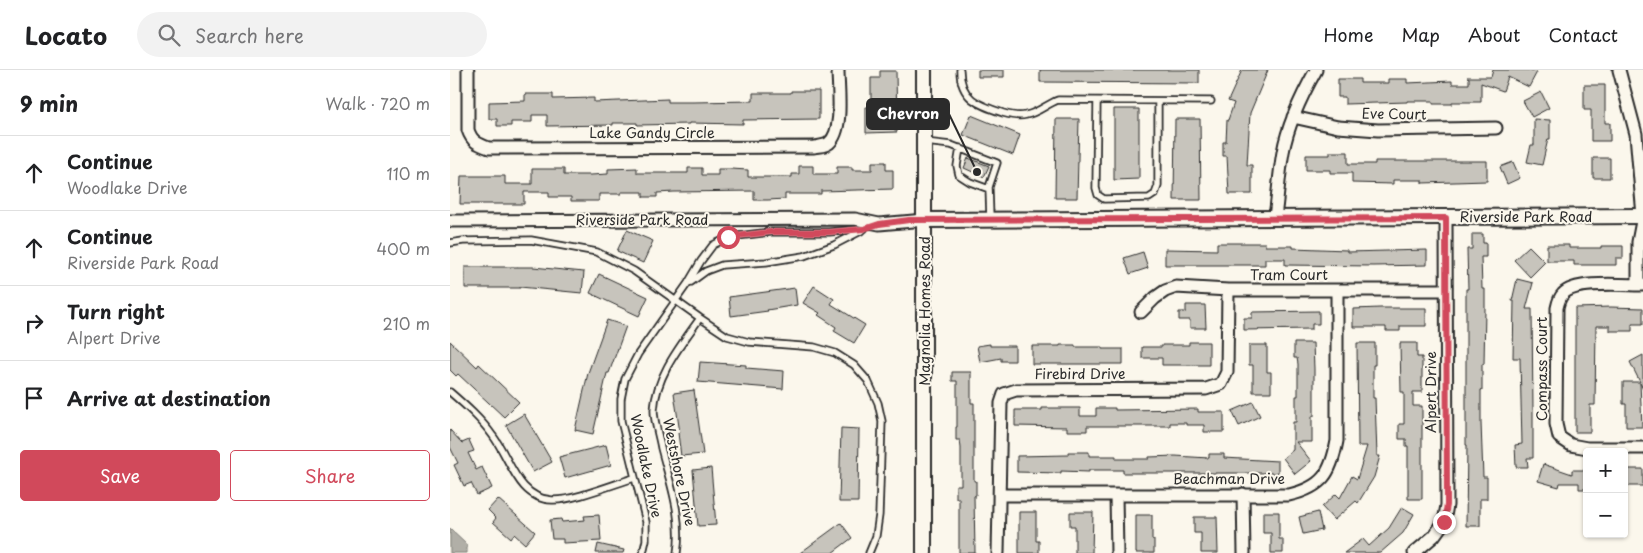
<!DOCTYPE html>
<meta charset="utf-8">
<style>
:root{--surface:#fff;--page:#f2f2f2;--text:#202124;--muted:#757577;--line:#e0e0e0;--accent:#d1495b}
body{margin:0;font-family:"Playpen Sans",sans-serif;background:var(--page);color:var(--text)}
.controls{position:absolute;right:15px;bottom:15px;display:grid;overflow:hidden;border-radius:5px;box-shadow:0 1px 4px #0004}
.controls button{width:45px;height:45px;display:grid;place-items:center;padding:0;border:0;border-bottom:1px solid var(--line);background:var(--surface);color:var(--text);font:25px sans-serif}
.stop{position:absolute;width:15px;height:15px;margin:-11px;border:4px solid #d1495b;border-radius:50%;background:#fff}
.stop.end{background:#d1495b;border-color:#fff;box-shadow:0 1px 5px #0008}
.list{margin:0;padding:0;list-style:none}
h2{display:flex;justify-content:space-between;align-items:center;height:65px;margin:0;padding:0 20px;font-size:21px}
h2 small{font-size:16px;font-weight:400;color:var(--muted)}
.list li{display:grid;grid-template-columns:32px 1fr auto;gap:15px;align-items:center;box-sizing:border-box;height:75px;padding:0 20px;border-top:1px solid var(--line)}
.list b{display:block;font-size:19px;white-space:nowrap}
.list p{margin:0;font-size:16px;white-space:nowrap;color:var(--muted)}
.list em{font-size:16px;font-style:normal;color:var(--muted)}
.actions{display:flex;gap:10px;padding:15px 20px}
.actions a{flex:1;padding:11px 0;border:1px solid var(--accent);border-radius:5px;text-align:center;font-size:18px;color:var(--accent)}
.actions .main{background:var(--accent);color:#fff}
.icon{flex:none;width:28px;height:28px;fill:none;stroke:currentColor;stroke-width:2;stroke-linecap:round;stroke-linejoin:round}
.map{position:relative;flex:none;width:1193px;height:483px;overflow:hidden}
header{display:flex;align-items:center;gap:30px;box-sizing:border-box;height:70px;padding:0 25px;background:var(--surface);border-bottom:1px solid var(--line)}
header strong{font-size:24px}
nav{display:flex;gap:28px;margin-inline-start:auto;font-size:18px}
.search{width:350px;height:45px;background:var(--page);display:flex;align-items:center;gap:12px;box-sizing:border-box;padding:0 18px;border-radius:28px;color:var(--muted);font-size:19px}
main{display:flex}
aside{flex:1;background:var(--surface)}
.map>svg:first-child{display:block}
</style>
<header>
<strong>Locato</strong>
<div class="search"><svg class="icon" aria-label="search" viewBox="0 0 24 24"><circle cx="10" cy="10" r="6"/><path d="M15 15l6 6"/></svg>Search here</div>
<nav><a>Home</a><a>Map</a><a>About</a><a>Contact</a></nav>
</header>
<main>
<aside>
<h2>9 min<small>Walk · 720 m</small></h2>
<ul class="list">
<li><svg class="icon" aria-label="ahead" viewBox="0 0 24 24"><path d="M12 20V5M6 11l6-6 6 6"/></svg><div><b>Continue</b><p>Woodlake Drive</p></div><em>110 m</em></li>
<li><svg class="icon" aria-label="ahead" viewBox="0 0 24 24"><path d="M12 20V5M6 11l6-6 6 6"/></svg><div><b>Continue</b><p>Riverside Park Road</p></div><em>400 m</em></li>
<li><svg class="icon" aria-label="right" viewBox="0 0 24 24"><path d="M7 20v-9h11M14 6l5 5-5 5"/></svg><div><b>Turn right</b><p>Alpert Drive</p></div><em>210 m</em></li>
<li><svg class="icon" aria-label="arrive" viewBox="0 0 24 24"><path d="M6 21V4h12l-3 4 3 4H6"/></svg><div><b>Arrive at destination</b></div></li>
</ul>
<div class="actions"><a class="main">Save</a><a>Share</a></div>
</aside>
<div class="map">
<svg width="1193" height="483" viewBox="0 0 1193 483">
<rect width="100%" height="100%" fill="#fbf7ec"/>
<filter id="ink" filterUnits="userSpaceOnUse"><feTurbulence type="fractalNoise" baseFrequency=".02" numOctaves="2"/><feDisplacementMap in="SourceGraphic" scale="10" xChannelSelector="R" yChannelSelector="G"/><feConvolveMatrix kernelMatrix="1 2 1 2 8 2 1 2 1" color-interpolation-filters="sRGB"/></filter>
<g filter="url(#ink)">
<path fill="#b1afa7" stroke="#7b7a75" d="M0 459 17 475V483H0Z"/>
<path fill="#c7c4bc" stroke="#2b2b2b" d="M528 0H554V7H528Z
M590 0H749V13L590 12Z
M792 0H818L800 43 797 95H802V124H779L777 86H773V72H776L777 50H778L784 33 778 31Z
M1043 0H1081L1087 2 1079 17 1058 7 1053 21 1031 13V32H1002V34H983V31H957V32L895 34V27H888V9H910V13H938V9H957V13L1002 11V14H1019V8L1017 7H1041Z
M430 1H446L447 62 416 63V37H421V8H430Z
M1134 15H1155V53H1160V71H1141V40H1134Z
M341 21H369V49L293 50V54L239 53V54L187 55V53H163V55L97 56V45H82V52H61V56H47V49H39V32L75 31V24H103V29L144 28V32L218 29V32H243L303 31V23H341Z
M1091 22 1099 38 1082 47 1073 31Z
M664 39H689V109L664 110Z
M521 45 570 65 563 85 513 65Z
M606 49H629L627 128H605Z
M725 49H750L751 130H724Z
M1084 49 1100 50V69H1098L1092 95 1077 92 1081 75H1084Z
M880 82H898V94H925V91H1037V111L972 113V110H943V114L902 113V103H880V100H856V85H880Z
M518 88 539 96 534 107 514 98Z
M1143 88H1160V108H1143Z
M422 92H436V100H443V119L371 121V124H335V129L318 130H304V121L224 122 207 123V127H193V122H171V124H149V131H121V127H99V122H74V134H10L11 106H55V114H82V99H114V105H141L158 104V99L187 98V103H238V98H252V105H268V99H281L298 100V107H342V104H349V96H363V104H387V97H402V100H422Z
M1063 92 1070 108 1057 114 1050 97Z
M177 160 203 171 193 193 167 181Z
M1022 164H1033V173H1036V187H1031L1032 219H1035V239L1034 294H1032V320H1031V353L1033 407H1037V429H1030V456H1016L1017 375H1016V219H1018L1017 179H1022Z
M767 173H815V176H843V178L897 180V182L977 180V195L923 196 835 195V189H815V195H715V179L767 180Z
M1097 175H1119V178H1151V176H1173V188H1166V195H1124V191H1097Z
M1079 176 1095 192 1080 207 1064 190Z
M693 182 698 198 680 204 674 188Z
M15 197H83L134 202 132 223 70 217V218H15Z
M149 204 198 227 189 246 140 223Z
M1067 209 1083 213 1076 239H1082L1083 341V388H1077L1078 397H1066L1065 375 1072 374 1070 288H1063L1064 231H1062Z
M364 216 384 229 381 234 415 255 404 273 384 261 386 257 368 245 370 243 353 233Z
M345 218 347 235 317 240 318 241 281 246 279 227Z
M736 235H755L756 258H740V250H729V242H736Z
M1161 237 1193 238V254H1182V261H1160V256H1146L1145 335H1140V362H1125V238Z
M930 238H976V256H950V261H936V257H903V239Z
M869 241V254H862V259L794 260V248H802V242Z
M157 250 176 256 159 303H157L143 364 125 360 138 303Z
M0 271 27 297 29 294 69 332 54 347 8 304 6 306 0 300Z
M739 272H759V295H712V288H692V277H712V275H739Z
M844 273H863L864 299V346H862V372H846L861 391 845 404 833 388 843 380V352H846V326H848V294L847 288H844Z
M907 273H925V295H923V328H925L927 386H930L924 407 908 433 906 431 884 450 872 437 886 424 890 428 902 406 907 409 917 376H908Z
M950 273H967V287H972V322H963V336H972V429H958V376H956V369H949V354H954V322H951Z
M540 274V276H565V291H551V288L530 292 527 276Z
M610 275H625V277H652V279H673V294H582V276H610Z
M799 275H817V302H821V322H803V295H799Z
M1193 285V319L1190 313 1192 357H1176V334H1173V312H1190L1180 292Z
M250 292 296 295V298L334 301 333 319 248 312Z
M502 302H521V333H524V411H526V425L524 426 525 483H509V428H506V415H511V378L510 370H506V357H507V311H502Z
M244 320 253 384 231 386 228 363H230L224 323Z
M803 332 810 346 789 356 782 341Z
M592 338H630V346H646V338H665V340L748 339V342H774V362H754V355H736V353H720V356H637V361H617V357L565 356V340H592Z
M74 344 102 392 83 402 56 355Z
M391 358 409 359 408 432H389Z
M0 360 12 373 19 370 24 381 18 383 26 400 32 397 42 418 27 425 21 413 14 416 4 395 8 393 0 377Z
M156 375 161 395 115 408 109 387Z
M618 382H639V386H666V389H699V387L725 386 759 388V384H774V388L828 391V403H673V400H639V402L611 401V403L567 402V386L618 385Z
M1093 394 1122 404V400H1137V419H1129V413H1110L1109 417 1088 411Z
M261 398 266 455 248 456 243 400Z
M1174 399H1193V416H1174Z
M48 429 85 462 75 474 64 464 61 468 43 452 46 448 38 440Z
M952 437 964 444 953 463 930 483H894L913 469 919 476 939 458Z
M569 442H586V471H589V483H569Z
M620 442H643L642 483H625V456H620Z
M813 442H829V469H833V483H821V463H813Z
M868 442 872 460 853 464 849 447Z
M149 445 151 471 113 473V469H102L100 450 111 449 112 452 135 450 134 446Z
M686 445H702V470H704V483H686Z
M744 447H767L768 483H751V463H744Z
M391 453 402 468 382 483H350Z
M148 474 174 480 173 483H146Z"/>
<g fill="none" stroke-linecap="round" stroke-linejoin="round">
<g stroke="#2b2b2b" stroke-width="9">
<path id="service" d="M510 0C510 29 529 35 553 43 560 45 569 47 576 45 588 43 597 34 608 30L761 31
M647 31 646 118 648 125 654 129 699 128 705 124 708 116V31
M475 72 501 75 547 93 539 117 540 149
M510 78 507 96 509 105 520 112 539 119
M0 173 13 171 81 170 147 182 184 201 250 248 277 266 299 272 364 277 385 283 404 295 418 311 428 333 432 351 429 445 426 466 419 483
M241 212 256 201 272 195 316 192 354 186 384 175 411 161
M0 322C15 335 31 349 43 366 60 388 68 429 102 430 122 431 164 414 184 408
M193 483 196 470V452L171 351V329L175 309 188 284 238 213 251 191 263 175 279 167 321 162H379L414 159
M227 483C233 447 220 413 211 378 209 366 204 352 204 340 206 305 231 275 250 248"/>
</g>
<g stroke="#2b2b2b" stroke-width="15">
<path id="minor" d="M18 0V60C22 72 28 74 39 78L364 77C369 76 375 76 379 73 394 60 388 19 388 0
M1169 0 1186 64 1193 146
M843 47 888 57 928 60 1046 58
M825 147C828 126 829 104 833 82 838 53 852 25 866 0
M0 151 405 149 429 154 475 150
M1188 215V172L1193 146
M1193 215C1175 215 1125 210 1113 224 1110 227 1108 233 1107 238L1106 354 1109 367 1121 375 1137 378H1193
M691 242 705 228 715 221 726 217 778 220H995
M793 424 794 483
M549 425H839C873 417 881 403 887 371V220
M666 425 667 483
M548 483 551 333 554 324 566 320 756 319 771 314 777 302 778 220
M964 483 984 466 994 452 997 435 996 148"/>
</g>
<g stroke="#2b2b2b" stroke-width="18">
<path id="tertiary" d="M475 150 1193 146
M474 483V0"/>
</g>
<use href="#service" stroke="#fbf7ec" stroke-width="5.5"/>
<use href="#minor" stroke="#fbf7ec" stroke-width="11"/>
<use href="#tertiary" stroke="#fbf7ec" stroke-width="14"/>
</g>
</g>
<g fill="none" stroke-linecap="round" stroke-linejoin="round" filter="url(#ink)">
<path stroke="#d1495b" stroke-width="6" d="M278 167 321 162H379L414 159 429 154 459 150 996 148 997 435 994 452"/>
</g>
<g text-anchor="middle" stroke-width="4" stroke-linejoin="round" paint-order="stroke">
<g font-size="14" fill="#2b2b2b" stroke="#fbf7ec">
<text transform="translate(944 44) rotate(1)" y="5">Eve Court</text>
<text x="202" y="68">Lake Gandy Circle</text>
<text x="1076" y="152">Riverside Park Road</text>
<text x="192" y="155">Riverside Park Road</text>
<text x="839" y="210">Tram Court</text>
<text transform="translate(475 241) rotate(-90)" y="5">Magnolia Homes Road</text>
<text transform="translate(1092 299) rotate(-90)" y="5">Compass Court</text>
<text x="630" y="309">Firebird Drive</text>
<text transform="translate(981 322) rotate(-90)" y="5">Alpert Drive</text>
<text transform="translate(196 396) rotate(78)" y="5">Woodlake Drive</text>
<text transform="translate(229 402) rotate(78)" y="5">Westshore Drive</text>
<text x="779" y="414">Beachman Drive</text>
</g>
</g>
<path fill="none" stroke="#2b2b2b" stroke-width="2" d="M527 102L499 44"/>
<circle fill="#2b2b2b" stroke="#fbf7ec" stroke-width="2" cx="527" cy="102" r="5"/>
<rect fill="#2b2b2b" stroke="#2b2b2b" stroke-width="2" x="417" y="29" width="82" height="30" rx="5"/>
<g font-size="15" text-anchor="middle" font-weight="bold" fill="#fff">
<text x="458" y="49">Chevron</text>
</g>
</svg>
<div class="controls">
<button>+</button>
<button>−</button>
</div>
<div class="stop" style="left:278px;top:167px"></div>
<div class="stop end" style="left:994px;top:452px"></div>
</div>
</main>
